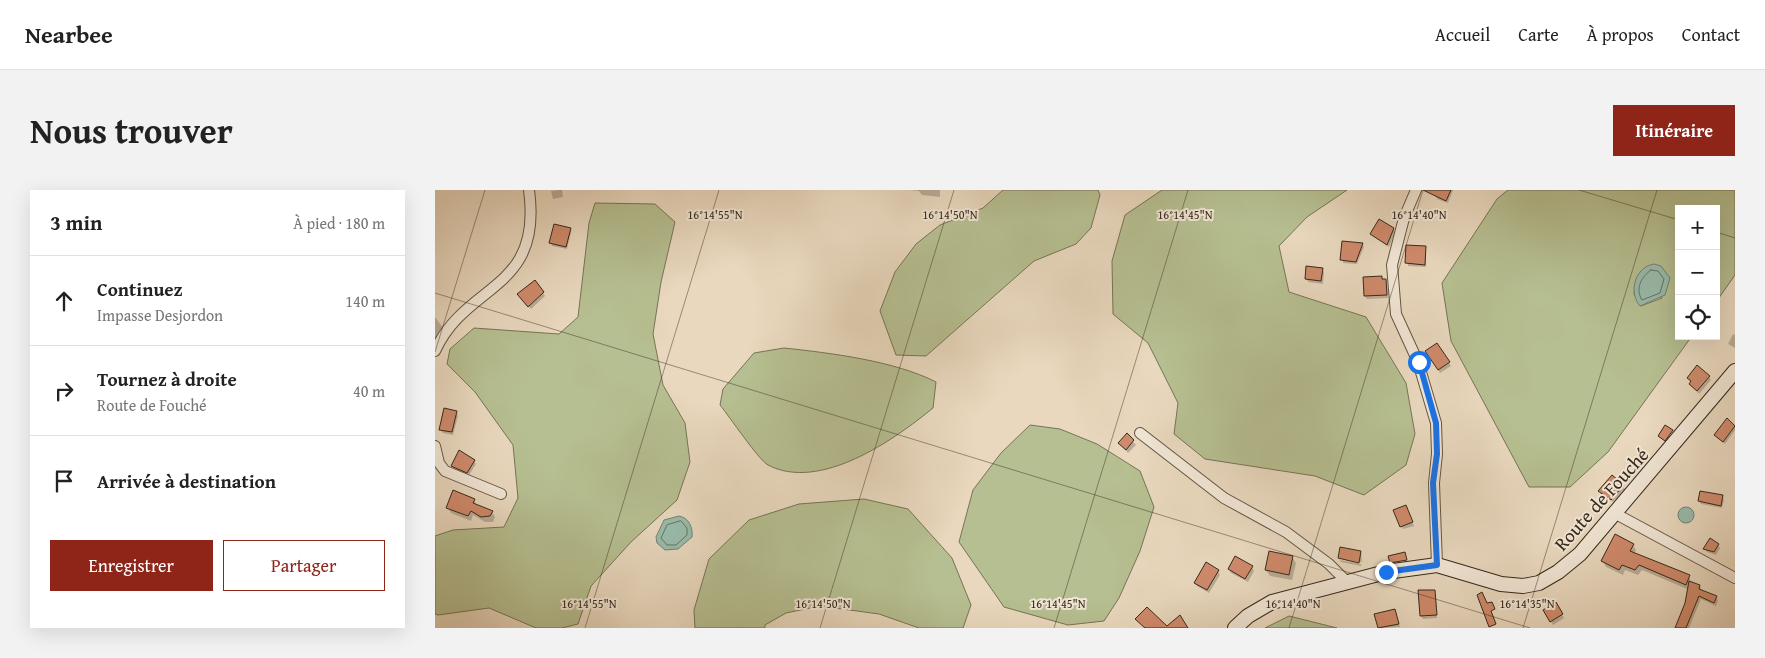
<!DOCTYPE html>
<html lang="fr">
<meta charset="utf-8">
<style>
:root{--surface:#fff;--page:#f2f2f2;--text:#222;--muted:#767676;--line:#e0e0e0;--accent:#8f2418}
body{margin:0;font-family:"Gentium Book Plus",serif;background:var(--page);color:var(--text)}
.controls{position:absolute;right:15px;top:15px;display:grid;overflow:hidden;border-radius:0px;box-shadow:0 5px 20px #0002}
.controls button{width:45px;height:45px;display:grid;place-items:center;padding:0;border:0;border-bottom:1px solid var(--line);background:var(--surface);color:var(--text);font:25px sans-serif}
.stop{position:absolute;width:15px;height:15px;margin:-11px;border:4px solid #1a73e8;border-radius:50%;background:#fff}
.stop.end{background:#1a73e8;border-color:#fff;box-shadow:0 1px 5px #0008}
.list{margin:0;padding:0;list-style:none}
h2{display:flex;justify-content:space-between;align-items:center;height:65px;margin:0;padding:0 20px;font-size:21px}
h2 small{font-size:16px;font-weight:400;color:var(--muted)}
.list li{display:grid;grid-template-columns:32px 1fr auto;gap:15px;align-items:center;box-sizing:border-box;height:90px;padding:0 20px;border-top:1px solid var(--line)}
.list b{display:block;font-size:19px;white-space:nowrap}
.list p{margin:0;font-size:16px;white-space:nowrap;color:var(--muted)}
.list em{font-size:16px;font-style:normal;color:var(--muted)}
.actions{display:flex;gap:10px;padding:15px 20px}
.actions a{flex:1;padding:11px 0;border:1px solid var(--accent);border-radius:0px;text-align:center;font-size:18px;color:var(--accent)}
.actions .main{background:var(--accent);color:#fff}
.icon{flex:none;width:28px;height:28px;fill:none;stroke:currentColor;stroke-width:2;stroke-linecap:round;stroke-linejoin:round}
.map{position:relative;flex:none;width:1300px;height:438px;overflow:hidden;border-radius:0px}
header{display:flex;align-items:center;gap:30px;box-sizing:border-box;height:70px;padding:0 25px;background:var(--surface);border-bottom:1px solid var(--line)}
header strong{font-size:24px}
nav{display:flex;gap:28px;margin-inline-start:auto;font-size:18px}
.intro{display:flex;align-items:center;justify-content:space-between;box-sizing:border-box;height:120px;padding:0 30px}
h1{margin:0;font-size:35px}
.button{padding:12px 22px;border-radius:0px;background:var(--accent);color:#fff;font-size:18px;font-weight:700}
main{display:flex;gap:30px;padding:0 30px}
aside{flex:1;background:var(--surface);border-radius:0px;box-shadow:0 5px 20px #0002}
.map>svg:first-child{display:block}
</style>
<header>
<strong>Nearbee</strong>
<nav><a>Accueil</a><a>Carte</a><a>À propos</a><a>Contact</a></nav>
</header>
<div class="intro"><h1>Nous trouver</h1><a class="button">Itinéraire</a></div>
<main>
<aside>
<h2>3 min<small>À pied · 180 m</small></h2>
<ul class="list">
<li><svg class="icon" aria-label="ahead" viewBox="0 0 24 24"><path d="M12 20V5M6 11l6-6 6 6"/></svg><div><b>Continuez</b><p>Impasse Desjordon</p></div><em>140 m</em></li>
<li><svg class="icon" aria-label="right" viewBox="0 0 24 24"><path d="M7 20v-9h11M14 6l5 5-5 5"/></svg><div><b>Tournez à droite</b><p>Route de Fouché</p></div><em>40 m</em></li>
<li><svg class="icon" aria-label="arrive" viewBox="0 0 24 24"><path d="M6 21V4h12l-3 4 3 4H6"/></svg><div><b>Arrivée à destination</b></div></li>
</ul>
<div class="actions"><a class="main">Enregistrer</a><a>Partager</a></div>
</aside>
<div class="map">
<svg width="1300" height="438" viewBox="0 0 1300 438">
<rect width="100%" height="100%" fill="#e9d8be"/>
<filter id="stains"><feTurbulence type="fractalNoise" baseFrequency=".004" numOctaves="4"/><feColorMatrix values="0 0 0 0 .2 0 0 0 0 .09 0 0 0 0 .02 0 0 0 .5 -.17"/></filter>
<radialGradient id="worn" r=".72"><stop offset=".6" stop-color="#630" stop-opacity="0"/><stop offset="1" stop-color="#630" stop-opacity=".3"/></radialGradient>
<path fill="#b6bf91" stroke="#767456" fill-rule="evenodd" d="M568 0H663L665 5 656 38 641 54 599 71 491 166 461 165 445 121 460 82 481 54 505 35 548 18Z
M727 0H912L872 27 844 56 854 102 931 127 971 193 980 244 971 275 929 305 880 286 770 269 739 244 743 213 713 153 678 124 677 71 690 25Z
M1073 0H1300V85L1281 112V19H1244V146H1257L1173 262 1135 297H1094L1016 151 1007 93 1062 9ZM1202 87 1227 108 1206 116 1199 104Z
M160 13 220 14 240 32 226 92 218 144 228 195 250 233 255 272 242 310 196 352 156 396 143 434 127 438H101L54 418 3 425 0 424V346L18 340 69 337 83 308 78 255 40 202 12 174 15 159 39 138 124 144 143 127 154 33Z
M349 158C396 163 460 171 501 192L498 218C459 250 385 302 333 275 323 269 294 226 285 215L288 199 319 163Z
M595 235 625 239 662 254 705 281 719 317 705 361 684 408 669 431 633 435 569 417 524 352 538 300 566 263Z
M429 309 473 319 517 368 536 415 528 438H484L444 424 385 416 351 423 330 435V438H260L259 420 274 369 314 330 364 314Z
M854 426 902 438H830Z"/>
<path fill="#99bbab" stroke="#718171" d="M1219 74 1226 76 1235 88 1230 105 1205 116C1193 102 1200 77 1219 74Z
M1243 325a8 8 0 1 1 16 0a8 8 0 1 1-16 0Z
M244 326C254 328 258 337 257 347L243 359 230 360 222 353 221 347 229 330Z"/>
<path fill="#0003" d="M124 0H127L128 7 118 9 116 1Z
M476 0H505V7L487 5 484 1Z
M1002 0H1018L1013 13 1002 9 1000 5Z
M135 39 136 42 132 59 117 56 116 53Z
M958 39 960 42 954 57 936 44Z
M908 53 928 55 929 57 922 74 908 73Z
M973 56 991 57V77L973 76Z
M887 79 889 82 888 94 873 92 871 88Z
M946 87 952 94 953 108 932 109 930 106Z
M108 103 110 106 96 119 86 107Z
M0 127 9 139 0 152Z
M1298 144 1300 145V158L1293 154Z
M1002 154 1016 176 1005 183 991 162Z
M1274 187 1276 190 1264 204 1255 194 1257 192 1254 188Z
M21 222 23 226 18 245 8 243 5 239Z
M1292 230 1300 236V240L1290 254 1282 248Z
M692 245 701 255 693 263 684 253Z
M39 271 41 274 34 285 19 279 17 276Z
M1188 296 1190 299 1178 312 1165 301Z
M1287 306 1289 310 1287 318 1266 314 1264 311Z
M39 310 42 315 57 322 60 327 58 332H50L38 325 36 331 16 323 13 318Z
M972 319 979 336 968 339 966 336Z
M1198 355 1201 360 1199 364 1254 386 1256 393 1265 396 1266 401 1281 407 1283 410 1281 416 1266 409 1254 438H1241L1254 403 1252 399 1207 380 1203 385 1190 380 1188 385 1171 377 1168 371Z
M1283 355 1285 358 1281 365 1272 362 1270 359Z
M906 358 926 362 927 372 905 368V370L904 368Z
M857 367 861 373 857 390 835 386 831 380Z
M905 370 926 374V376L906 372Z
M817 377 819 381 813 392 796 383 794 379Z
M783 381 785 385 774 403 762 396 760 393Z
M999 401 1002 428 988 429 986 426Z
M1121 414 1129 428 1118 435 1110 421Z
M961 423 965 437 945 438 941 425Z"/>
<g fill="none" stroke-linecap="round" stroke-linejoin="round">
<path stroke="#687263" stroke-width="1" d="M1216 80 1223 81 1229 89 1225 103 1207 110C1200 99 1206 87 1216 80Z
M246 331 252 338V345L241 355H232L226 348 232 335Z"/>
</g>
<path fill="#cf8a6b" stroke="#36291b" d="M988 0H1016L1011 11Z
M944 29 959 38 952 55 935 44Z
M119 34 136 38 131 57 114 53Z
M907 51 928 53 921 72 905 70Z
M971 55 991 56 990 75 970 73Z
M871 76 888 78 886 91 870 89Z
M947 86V89H951L952 105 929 106 928 87Z
M100 90 109 102 93 117 82 104Z
M1002 153 1015 172 1003 180 990 161Z
M1262 175 1275 186 1262 201 1254 194 1256 191 1252 188Z
M9 218 22 221 17 242 4 240Z
M1292 228 1300 236 1288 252 1279 245Z
M1230 235 1238 240 1230 251 1223 246Z
M692 243 699 250 691 260 683 253Z
M24 260 40 270 32 283 16 276Z
M1177 285 1189 295 1176 310 1163 301Z
M18 300 40 309 38 313 58 321 55 326 46 327 36 321 33 326 11 318Z
M1265 301 1288 305 1286 316 1263 311Z
M971 315 978 332 965 337 958 320Z
M1180 344 1199 354 1195 361 1255 385 1251 395 1204 375 1200 380 1187 375 1184 380 1166 371Z
M1275 348 1284 354 1279 362 1268 359Z
M905 357 926 361 924 373 903 368Z
M834 361 858 366 854 385 830 380Z
M970 362 972 370 955 373 953 366Z
M800 366 818 376 810 389 793 379Z
M771 372 784 380 772 400 759 393Z
M1254 391 1265 395 1264 399 1282 406 1279 413 1264 406 1251 438H1240L1250 413Z
M983 400H1000L1002 425 985 426Z
M1047 402 1052 413 1057 412 1060 419 1056 421 1061 434 1054 437 1042 405Z
M1121 412 1128 424 1115 432 1108 420Z
M712 417 732 436 745 425 753 438H710L700 429Z
M960 419 964 434 943 438 939 424Z"/>
<g fill="none" stroke-linecap="round" stroke-linejoin="round">
<g stroke="#635544" stroke-width="12">
<path id="minor" d="M981 0 969 28 957 75 961 124 983 172 1001 233 1002 264 999 293 1002 375
M0 161C31 92 108 102 94 0
M705 243 789 308 851 342 894 374 912 392
M0 256 4 273 10 281 66 304
M1181 324 1300 388"/>
</g>
<g stroke="#36291b" stroke-width="16">
<path id="secondary" d="M800 438 813 426 837 412 951 382 1002 375 1066 394 1088 396 1104 393 1123 382 1145 364 1300 181"/>
</g>
<use href="#minor" stroke="#f1e6d5" stroke-width="10"/>
<use href="#secondary" stroke="#f1e6d5" stroke-width="14"/>
</g>
<g fill="none" stroke-linecap="round" stroke-linejoin="round">
<path stroke="#1a73e8" stroke-width="6" d="M951 382 1002 375 998 293 1002 264 1001 233 984 172"/>
</g>
<path fill="none" stroke="#36291b" stroke-width="1" stroke-opacity="0.45" d="M1144 0 1244 30M1281 42 1300 48M0 103 1095 438M0 162 50 0M150 438 284 0M385 438 519 0M619 438 753 0M854 438 988 0M1088 438 1222 0"/>
<g text-anchor="middle" stroke-width="4" stroke-linejoin="round" paint-order="stroke">
<g font-size="19" fill="#36291b" stroke="#f1e6d5">
<text transform="translate(1166 309) rotate(-48)" y="7">Route de Fouché</text>
</g>
</g>
<g font-size="12" text-anchor="middle" fill="#36291b" stroke="#f1e6d5" stroke-width="4" stroke-linejoin="round" paint-order="stroke">
<text x="280" y="29">16°14'55"N</text>
<text x="515" y="29">16°14'50"N</text>
<text x="750" y="29">16°14'45"N</text>
<text x="984" y="29">16°14'40"N</text>
<text x="154" y="418">16°14'55"N</text>
<text x="388" y="418">16°14'50"N</text>
<text x="623" y="418">16°14'45"N</text>
<text x="858" y="418">16°14'40"N</text>
<text x="1092" y="418">16°14'35"N</text>
</g>
<rect width="100%" height="100%" filter="url(#stains)"/>
<rect width="100%" height="100%" fill="url(#worn)"/>
</svg>
<div class="controls">
<button>+</button>
<button>−</button>
<button><svg class="icon" aria-label="locate" viewBox="0 0 24 24"><circle cx="12" cy="12" r="6"/><path d="M12 2v4M12 18v4M2 12h4M18 12h4"/></svg></button>
</div>
<div class="stop" style="left:984px;top:172px"></div>
<div class="stop end" style="left:951px;top:382px"></div>
</div>
</main>
